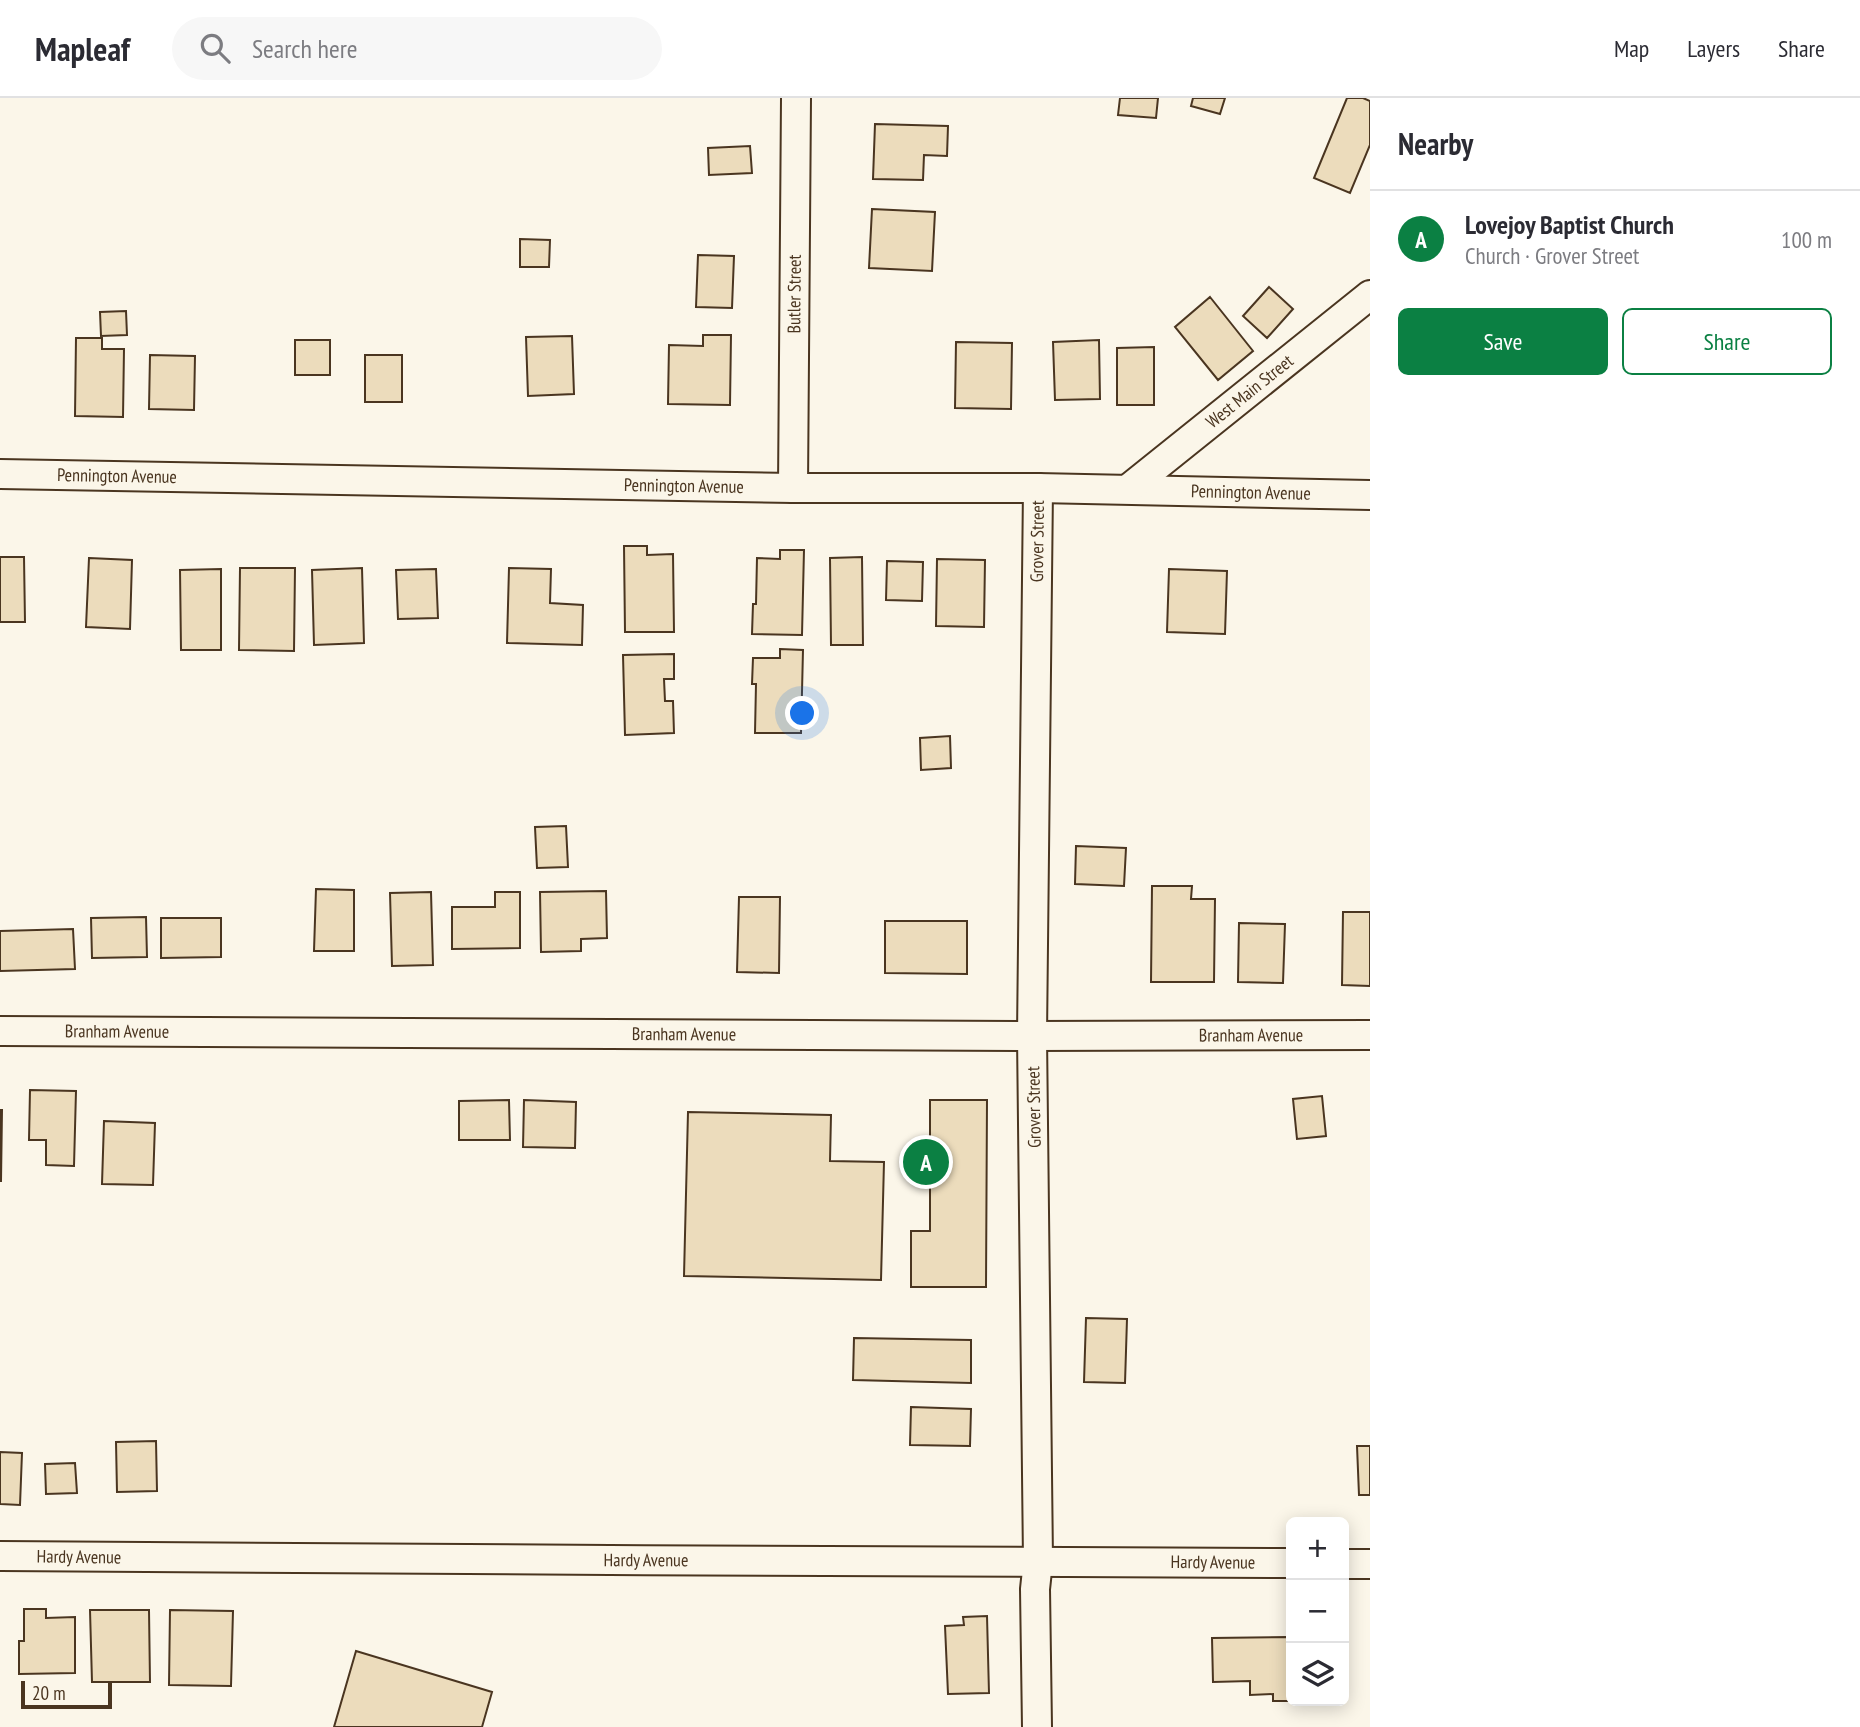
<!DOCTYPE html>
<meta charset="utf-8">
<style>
:root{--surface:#fff;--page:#f7f7f7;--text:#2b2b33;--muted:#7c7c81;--line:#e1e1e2;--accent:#0b8043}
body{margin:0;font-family:"PT Sans Narrow",sans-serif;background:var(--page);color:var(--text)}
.controls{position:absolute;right:21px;bottom:21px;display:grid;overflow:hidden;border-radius:10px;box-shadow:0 4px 18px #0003}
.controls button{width:63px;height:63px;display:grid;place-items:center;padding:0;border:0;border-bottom:2px solid var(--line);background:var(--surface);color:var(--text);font:35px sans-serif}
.scale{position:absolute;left:21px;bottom:18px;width:91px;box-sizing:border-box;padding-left:7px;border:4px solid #4a3520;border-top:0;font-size:19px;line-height:24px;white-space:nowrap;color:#4a3520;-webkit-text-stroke:5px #fbf6e9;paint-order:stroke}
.you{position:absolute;left:803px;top:616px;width:24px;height:24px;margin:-18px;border:5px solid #fff;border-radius:50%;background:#1a73e8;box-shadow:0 0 0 10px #1a73e833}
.badge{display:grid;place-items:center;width:46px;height:46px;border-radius:50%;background:var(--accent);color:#fff;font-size:23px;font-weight:700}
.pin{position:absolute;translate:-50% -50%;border:4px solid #fff;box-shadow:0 2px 7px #0006}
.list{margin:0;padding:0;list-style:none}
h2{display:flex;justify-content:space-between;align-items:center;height:91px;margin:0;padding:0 28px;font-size:30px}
h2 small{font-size:23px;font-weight:400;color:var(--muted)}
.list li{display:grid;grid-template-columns:46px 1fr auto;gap:21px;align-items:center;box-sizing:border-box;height:98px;padding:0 28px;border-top:2px solid var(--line)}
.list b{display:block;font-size:26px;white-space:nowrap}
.list p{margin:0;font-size:23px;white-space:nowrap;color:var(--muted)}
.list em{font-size:23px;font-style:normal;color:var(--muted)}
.actions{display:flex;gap:14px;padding:21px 28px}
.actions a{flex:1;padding:16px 0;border:2px solid var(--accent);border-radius:10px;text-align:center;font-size:24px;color:var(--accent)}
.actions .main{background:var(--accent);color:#fff}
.icon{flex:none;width:38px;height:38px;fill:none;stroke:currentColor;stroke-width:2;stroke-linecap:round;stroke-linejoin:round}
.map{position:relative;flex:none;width:1370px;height:1629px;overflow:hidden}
header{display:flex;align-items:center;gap:42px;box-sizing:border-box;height:98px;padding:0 35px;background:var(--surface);border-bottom:2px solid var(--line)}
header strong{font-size:33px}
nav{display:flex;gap:38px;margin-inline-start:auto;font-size:24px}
.search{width:490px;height:63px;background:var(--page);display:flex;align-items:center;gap:18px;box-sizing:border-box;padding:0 24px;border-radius:38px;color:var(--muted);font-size:26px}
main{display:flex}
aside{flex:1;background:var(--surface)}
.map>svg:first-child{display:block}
</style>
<header>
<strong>Mapleaf</strong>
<div class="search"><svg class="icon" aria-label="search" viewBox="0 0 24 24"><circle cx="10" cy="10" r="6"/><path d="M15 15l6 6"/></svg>Search here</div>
<nav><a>Map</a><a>Layers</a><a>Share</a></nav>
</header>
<main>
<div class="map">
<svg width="1370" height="1629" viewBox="0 0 1370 1629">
<rect width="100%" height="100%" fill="#fbf6e9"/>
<path fill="#ecdcbc" stroke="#4a3520" stroke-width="2" d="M1120 0H1158L1156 20 1118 17Z
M1193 0H1225L1220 16 1191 8Z
M1347 0H1363L1370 3V47L1350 95 1314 80Z
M875 26 948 28 947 58 924 57 923 82 873 81Z
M750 48 752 75 709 77 708 50Z
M872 111 935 114 932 173 869 170Z
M520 141 550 142 549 169H520Z
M698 157 734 158 732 210 696 209Z
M1269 189 1293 211 1267 240 1243 218Z
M1210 199 1253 253 1218 282 1175 229Z
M126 213 127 237 101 238 100 214Z
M703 237H731L730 307 668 306 669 247 703 248Z
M572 238 574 296 528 298 526 239Z
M76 240H102V251H124L123 319 75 318Z
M295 242H330V277H295Z
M1099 242 1100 301 1055 302 1053 244Z
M956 244 1012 245 1011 311 955 310Z
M1154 249V307H1117V250Z
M150 257 195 258 194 312 149 311Z
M365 257H402V304H365Z
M624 448H647V457L673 456 674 534H625Z
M780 452H804L802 537 752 536 753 506H756L757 460 780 461Z
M0 459H24L25 524H0Z
M862 459 863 547H831L830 460Z
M89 460 132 462 130 531 86 529Z
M937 461 985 462 984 529 936 528Z
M887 463 923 464 922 503 886 502Z
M240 470H295L294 553 239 552Z
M362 470 364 545 314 547 312 472Z
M509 470 551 471 550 505 583 507 582 547 507 545Z
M221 471V552H181L180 472Z
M436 471 438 520 398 521 396 472Z
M1169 471 1227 473 1225 536 1167 534Z
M780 551 803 552 801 635H755L756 586H752L753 560H780Z
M674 556V581H664L665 603H673L674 635 625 637 623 557Z
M950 638 951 670 921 672 920 640Z
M566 728 568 769 537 770 535 729Z
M1076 748 1126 750 1124 788 1075 786Z
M1152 788H1192L1191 801H1215L1214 884H1151Z
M316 791 354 792V853H314Z
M606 793 607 840 581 841V853L541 854 540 794Z
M431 794 433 867 392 868 390 795Z
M495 794H520V850L452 851V809H495Z
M739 799H780L779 875 737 874Z
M1343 814H1370V888L1342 887Z
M146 819 147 859 92 860 91 820Z
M161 820H221V859L161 860Z
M885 823H967V876L885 875Z
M1239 825 1285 826 1283 885 1238 884Z
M73 831 75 871 0 873V833Z
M30 992 76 993 74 1068 46 1067V1042H29Z
M1322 998 1326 1038 1297 1041 1293 1001Z
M509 1002 510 1042H459V1003Z
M524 1002 576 1004 575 1050 523 1049Z
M930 1002H987L986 1189H911V1133H930Z
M0 1012H2L1 1083H0Z
M688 1014 831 1017 830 1063 884 1064 881 1182 684 1178Z
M104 1023 155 1025 153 1087 102 1086Z
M1086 1220 1127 1221 1125 1285 1084 1284Z
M854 1240 971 1242V1285L853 1282Z
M911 1309 971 1311 970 1348 910 1347Z
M156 1343 157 1393 117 1394 116 1344Z
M1357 1348H1370V1397H1359Z
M0 1354 22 1355 20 1407 0 1406Z
M75 1365 77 1395 46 1396 45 1366Z
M24 1511H46V1520L75 1519V1575L19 1576V1543H24Z
M90 1512H149L150 1584H92Z
M170 1512 233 1513 231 1588 169 1587Z
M987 1518 989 1595 948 1596 945 1528 964 1527 963 1519Z
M1288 1539V1547H1291V1603H1296H1273V1596L1250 1597V1583L1213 1584 1212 1540Z
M356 1553 492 1594 482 1629H334Z"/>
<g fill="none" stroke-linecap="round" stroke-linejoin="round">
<g stroke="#4a3520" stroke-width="32">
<g id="minor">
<path id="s1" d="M0 376 793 390H1038L1370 397"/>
<path id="s2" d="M793 390 796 0"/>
<path id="s3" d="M1128 391 1370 197"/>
<path id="s4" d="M0 933 1032 938 1370 937"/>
<path id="s5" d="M0 1458C430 1464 861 1461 1291 1465"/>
<path d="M1344 1466H1370"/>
<path id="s6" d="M1037 1629 1035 1491 1038 1463 1032 938 1038 390"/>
</g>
</g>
<use href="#minor" stroke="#fbf6e9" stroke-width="28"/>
</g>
<g text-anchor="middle" stroke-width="5" stroke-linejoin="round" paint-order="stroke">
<g font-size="18" fill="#4a3520" stroke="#fbf6e9">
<text dy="6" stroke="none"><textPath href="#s2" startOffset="194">Butler Street</textPath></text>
<text dy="6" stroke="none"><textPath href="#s3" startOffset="156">West Main Street</textPath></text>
<text dy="6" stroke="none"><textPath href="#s1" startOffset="117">Pennington Avenue</textPath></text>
<text dy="6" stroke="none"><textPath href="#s1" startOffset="684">Pennington Avenue</textPath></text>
<text dy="6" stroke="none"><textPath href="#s1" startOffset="1251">Pennington Avenue</textPath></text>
<text dy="6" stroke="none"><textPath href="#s6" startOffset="1186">Grover Street</textPath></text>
<text dy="6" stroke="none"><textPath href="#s4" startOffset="117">Branham Avenue</textPath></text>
<text dy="6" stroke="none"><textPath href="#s4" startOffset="684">Branham Avenue</textPath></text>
<text dy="6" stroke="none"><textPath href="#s4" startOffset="1251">Branham Avenue</textPath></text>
<text transform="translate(1034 1009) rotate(-91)" y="6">Grover Street</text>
<text dy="6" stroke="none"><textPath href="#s5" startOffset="79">Hardy Avenue</textPath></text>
<text dy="6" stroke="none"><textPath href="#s5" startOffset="646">Hardy Avenue</textPath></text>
<text dy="6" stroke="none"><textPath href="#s5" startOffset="1213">Hardy Avenue</textPath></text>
</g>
</g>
</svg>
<div class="controls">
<button>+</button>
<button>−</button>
<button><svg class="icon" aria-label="layers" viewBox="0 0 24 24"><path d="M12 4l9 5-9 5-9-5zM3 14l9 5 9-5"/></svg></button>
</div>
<div class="scale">20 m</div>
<div class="you"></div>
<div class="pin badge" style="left:926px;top:1064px">A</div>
</div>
<aside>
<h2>Nearby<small></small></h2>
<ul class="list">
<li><span class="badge">A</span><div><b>Lovejoy Baptist Church</b><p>Church · Grover Street</p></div><em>100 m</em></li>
</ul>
<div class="actions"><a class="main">Save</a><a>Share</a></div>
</aside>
</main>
